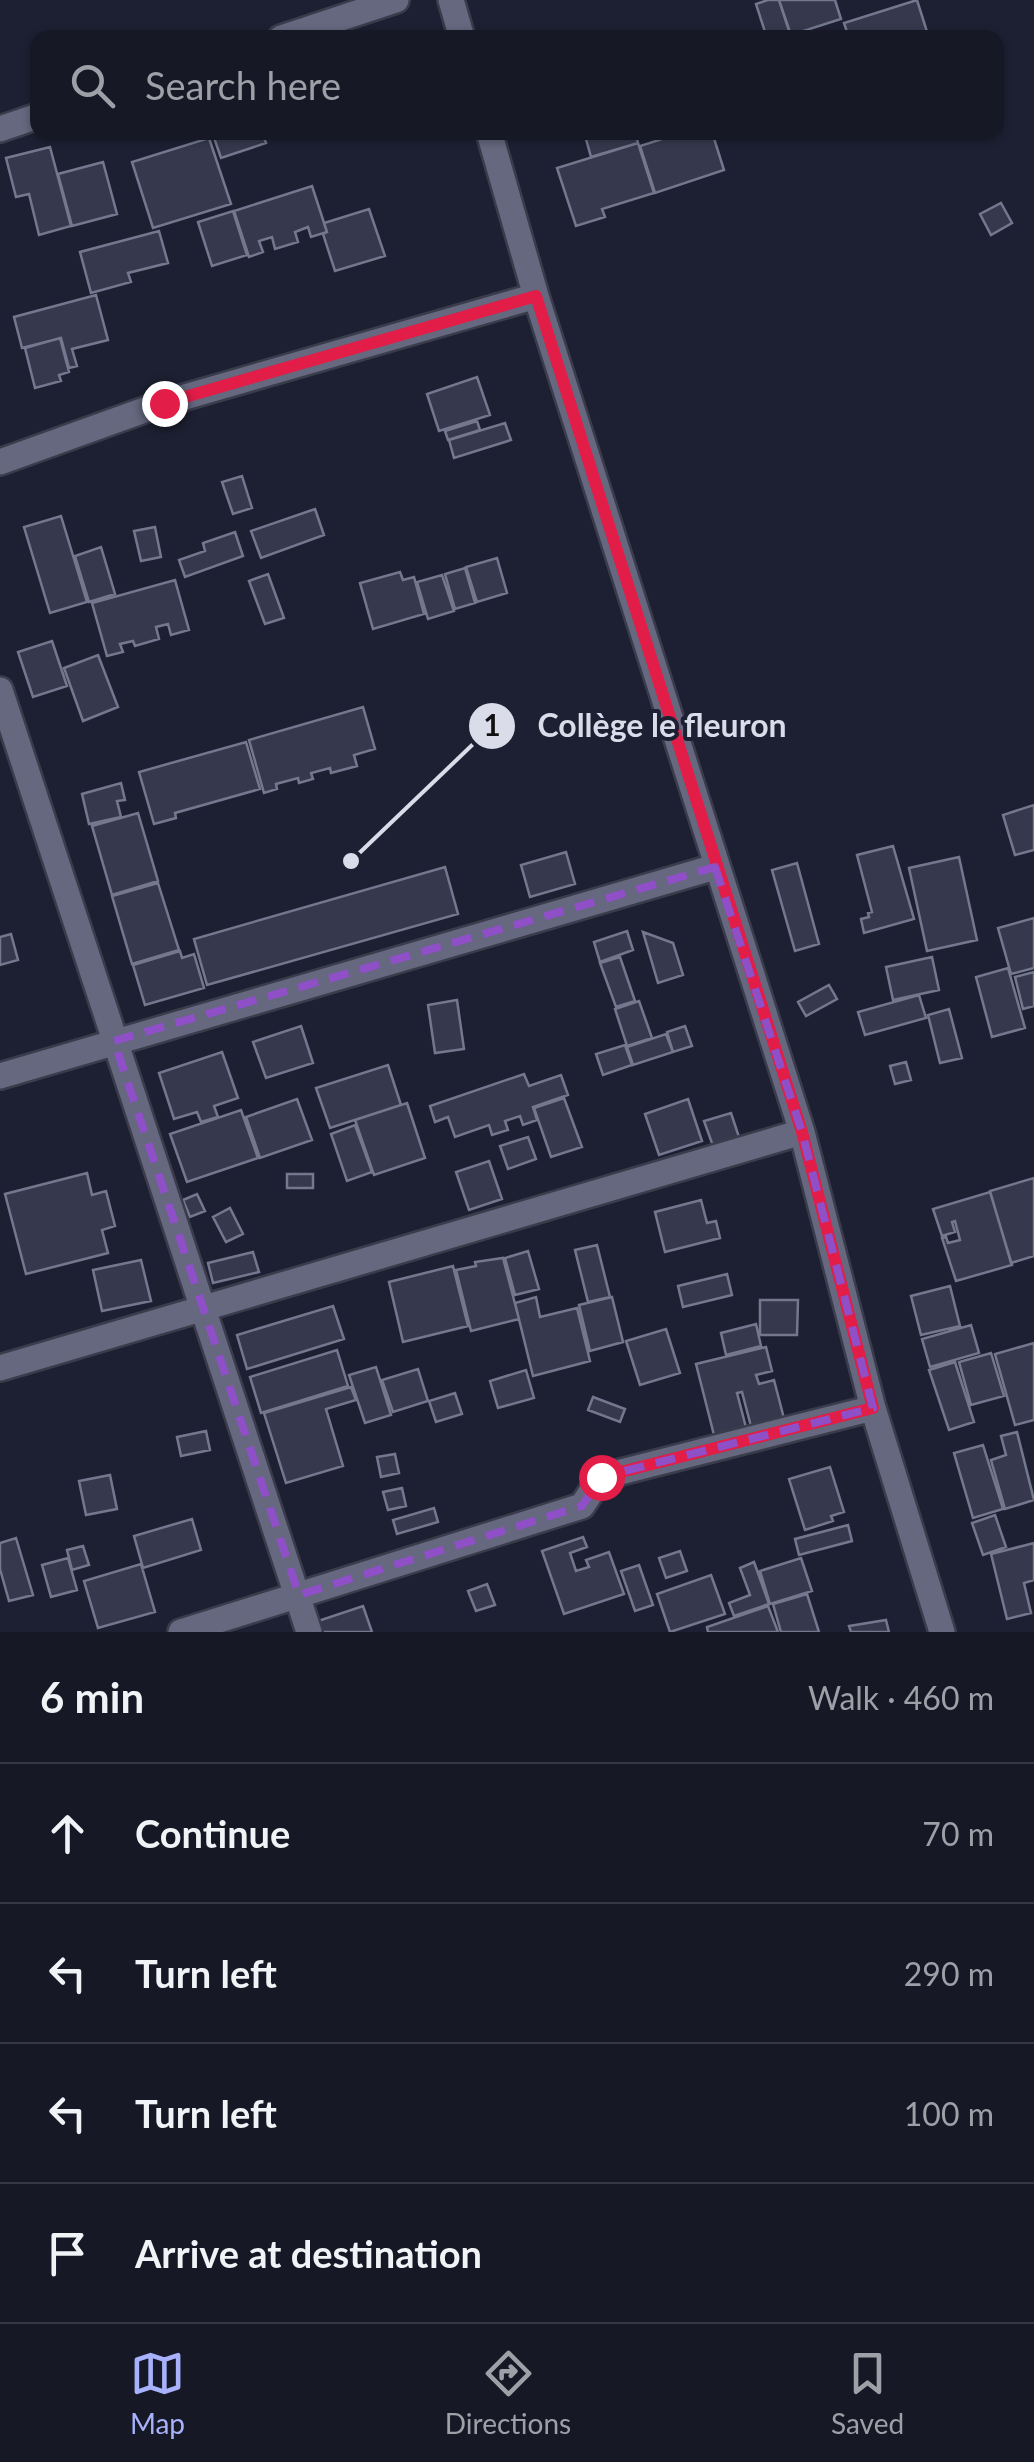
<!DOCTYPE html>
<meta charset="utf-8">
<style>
:root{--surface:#161826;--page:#232532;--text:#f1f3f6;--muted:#9ea0a7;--line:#353743;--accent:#a7b1fc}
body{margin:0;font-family:Lato,sans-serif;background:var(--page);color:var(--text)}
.stop{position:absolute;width:30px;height:30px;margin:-22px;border:8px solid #e11d48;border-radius:50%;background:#fff}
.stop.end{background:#e11d48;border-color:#fff;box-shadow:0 2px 10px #0008}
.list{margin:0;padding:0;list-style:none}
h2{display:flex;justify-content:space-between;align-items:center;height:130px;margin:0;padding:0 40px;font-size:42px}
h2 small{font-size:32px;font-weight:400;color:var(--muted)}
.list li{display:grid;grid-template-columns:65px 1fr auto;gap:30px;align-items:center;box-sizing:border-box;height:140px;padding:0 40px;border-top:2px solid var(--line)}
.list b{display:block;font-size:38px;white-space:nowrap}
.list em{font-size:32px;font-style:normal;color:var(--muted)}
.icon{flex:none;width:55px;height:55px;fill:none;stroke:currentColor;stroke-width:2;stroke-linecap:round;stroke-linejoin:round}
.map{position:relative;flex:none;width:1034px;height:1632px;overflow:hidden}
.search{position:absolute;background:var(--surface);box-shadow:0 2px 8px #0004;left:30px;right:30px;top:30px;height:110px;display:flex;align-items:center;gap:25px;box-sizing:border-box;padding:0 35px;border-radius:20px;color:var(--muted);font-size:38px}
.sheet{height:690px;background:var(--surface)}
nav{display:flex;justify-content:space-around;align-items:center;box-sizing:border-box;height:140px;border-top:2px solid var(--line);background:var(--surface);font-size:28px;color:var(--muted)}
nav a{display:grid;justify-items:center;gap:5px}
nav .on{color:var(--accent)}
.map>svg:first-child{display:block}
</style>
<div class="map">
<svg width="1034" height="1632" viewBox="0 0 1034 1632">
<rect width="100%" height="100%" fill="#1d2032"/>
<path fill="#36394d" stroke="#74788f" stroke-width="2.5" d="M768 0H779L791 37 767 38 756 4Z
M779 0H835L841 19 791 35Z
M917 0 929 38H849L844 23Z
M212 132H262L266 143 221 158Z
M584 132H635L638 143 591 157Z
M684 132H712L724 170 655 193 640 146Z
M209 138 231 204 153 228 132 162Z
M638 143 654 193 602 209 605 217 576 226 557 168Z
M50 147 71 226 39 235 29 194 16 197 6 158Z
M103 162 117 214 72 226 58 174Z
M312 186 327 232 311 237 308 227 295 232 298 242 275 249 272 237 259 241 263 252 249 257 234 211Z
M1001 203 1012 223 991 235 980 214Z
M369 209 385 256 335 271 323 234 327 232 324 223Z
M233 211 247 255 212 266 198 222Z
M159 231 168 263 128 273 131 282 91 293 80 252Z
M96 295 108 340 72 349 77 366 69 368 61 338 22 348 14 317Z
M60 338 69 372 59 375 61 381 35 388 25 348Z
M477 377 490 415 439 431 427 394Z
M477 421 480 430 448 440 445 431Z
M505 423 511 440 454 458 449 440Z
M242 476 252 508 233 514 222 482Z
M315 509 324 535 261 558 251 531Z
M61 516 87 602 50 613 24 527Z
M155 527 161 557 141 561 134 531Z
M235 532 243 556 185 577 179 560 205 551 203 543Z
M101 547 115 594 89 602 75 556Z
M497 558 507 593 477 602 466 567Z
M465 568 475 603 455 609 445 574Z
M400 572 403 580 414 577 424 614 373 629 360 583Z
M268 574 284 618 265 624 249 581Z
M442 575 454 611 428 619 417 582Z
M175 580 189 630 171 635 168 624 156 627 159 639 135 646 133 641 120 644 123 652 107 656 92 603Z
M52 641 67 686 33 697 18 652Z
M98 655 118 707 83 721 64 668Z
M363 707 375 749 354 755 357 766 331 773 330 768 311 773 313 779 299 783 298 778 276 784 277 789 264 793 249 740Z
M246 742 260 789 175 813 176 818 154 824 139 772Z
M121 783 125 800 117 801 121 817 89 824 82 794Z
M1034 805V850L1015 855 1003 815Z
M138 813 158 881 112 895 92 826Z
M893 846 914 919 864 933 861 919 869 917 868 913 872 912 857 855Z
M566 852 575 884 530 897 521 865Z
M959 857 977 940 927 951 909 868Z
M797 863 819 944 795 951 772 870Z
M445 867 458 914 207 985 194 939Z
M158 883 179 950 132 964 112 896Z
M1034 918V968L1011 974 998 928Z
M627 931 633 950 600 962 594 942Z
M643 932 673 943 683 975 658 983Z
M11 934 18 960 0 965V937Z
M180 951 182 958 194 954 204 988 145 1005 133 965Z
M620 957 635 1001 616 1007 600 963Z
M932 957 939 990 893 1000 886 967Z
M1008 968 1025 1028 992 1037 976 977Z
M1034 972V1006L1023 1009 1015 977Z
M829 985 837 999 806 1016 798 1002Z
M919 995 926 1018 865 1035 858 1012Z
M457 1000 464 1049 435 1053 428 1005Z
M639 1001 652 1038 627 1046 615 1009Z
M949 1009 962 1058 940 1063 928 1015Z
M301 1026 313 1063 266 1078 253 1042Z
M685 1026 692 1046 673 1052 667 1032Z
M666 1034 673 1052 633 1065 627 1047Z
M625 1045 632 1065 603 1075 596 1054Z
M222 1052 238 1098 214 1106 218 1117 201 1122 197 1112 174 1119 159 1073Z
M906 1062 911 1080 895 1084 890 1066Z
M388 1065 401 1105 330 1128 316 1088Z
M524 1074 529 1086 561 1075 568 1095 533 1107 537 1120 523 1125 520 1116 505 1121 508 1130 492 1135 489 1125 455 1137 448 1117 435 1122 430 1106Z
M564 1098 582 1147 551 1157 534 1108Z
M297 1099 312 1140 260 1158 246 1117Z
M688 1099 702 1141 659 1155 645 1114Z
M407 1103 425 1158 374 1175 355 1120Z
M241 1110 258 1158 187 1182 170 1134Z
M731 1113 739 1137 713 1146 704 1121Z
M355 1125 372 1172 347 1181 331 1134Z
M528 1137 536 1159 508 1169 500 1146Z
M489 1161 502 1199 469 1210 456 1172Z
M87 1173 92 1195 106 1191 115 1226 102 1230 108 1253 26 1274 5 1194Z
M287 1174H313V1188H287Z
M1034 1178V1256L1011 1263 990 1191Z
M990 1192 1012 1265 956 1281 942 1238 946 1237 948 1243 960 1240 955 1221 952 1222 955 1232 942 1236 933 1209Z
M197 1194 205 1211 190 1217 183 1200Z
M701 1200 707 1223 716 1221 720 1238 665 1252 655 1212Z
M230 1208 243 1234 226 1242 213 1217Z
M597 1245 610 1297 588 1302 575 1250Z
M528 1251 539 1289 515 1295 505 1258Z
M253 1252 259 1272 213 1283 208 1263Z
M503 1258 519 1319 471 1331 456 1270 476 1266 475 1262Z
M141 1260 151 1301 102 1311 93 1270Z
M453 1266 468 1326 403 1342 389 1282Z
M727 1274 732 1295 683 1307 678 1286Z
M950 1286 960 1326 921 1335 911 1296Z
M536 1297 540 1317 577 1308 590 1361 533 1376 515 1303Z
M612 1297 623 1342 590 1351 579 1305Z
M760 1300H798L797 1335H760Z
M333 1306 344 1339 247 1369 237 1335Z
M756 1324 761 1346 726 1355 721 1333Z
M971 1325 979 1353 930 1367 922 1339Z
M666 1329 680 1373 640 1385 626 1341Z
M1034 1343V1420L1015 1425 995 1354Z
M766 1347 772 1371 756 1375 759 1384 774 1380 786 1426 753 1434 742 1392 737 1393 748 1435 716 1443 696 1364Z
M337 1350 348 1386 261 1413 250 1377Z
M991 1353 1004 1396 971 1405 959 1362Z
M955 1362 974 1422 949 1430 929 1370Z
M376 1367 391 1415 365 1423 349 1375Z
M418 1369 428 1401 393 1412 382 1380Z
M526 1370 534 1398 498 1408 490 1381Z
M351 1387 356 1400 326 1409 343 1466 286 1483 264 1413Z
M455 1393 462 1414 436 1422 429 1401Z
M593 1397 625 1409 620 1422 588 1410Z
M206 1431 210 1450 181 1456 177 1437Z
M1017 1432 1034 1500 1005 1509 991 1460 1006 1455 1001 1436Z
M983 1445 1003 1509 973 1518 954 1453Z
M395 1454 399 1473 381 1477 377 1457Z
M830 1467 844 1512 831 1516 833 1521 805 1530 789 1479Z
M110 1475 117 1509 86 1515 79 1481Z
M402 1488 406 1506 388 1510 383 1492Z
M434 1508 438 1522 397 1534 393 1520Z
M995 1515 1006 1547 983 1555 972 1523Z
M192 1519 201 1550 143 1568 134 1536Z
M848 1525 852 1541 799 1555 795 1539Z
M583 1537 587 1547 570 1553 576 1571 589 1567 586 1560 609 1552 624 1594 564 1614 542 1551Z
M16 1538 33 1595 9 1601 0 1569V1543Z
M1034 1543V1580L1024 1583 1031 1613 1007 1619 991 1554Z
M83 1546 89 1565 72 1570 67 1550Z
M680 1551 687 1571 666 1578 659 1558Z
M68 1558 77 1590 51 1597 42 1565Z
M801 1558 812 1591 770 1604 760 1571Z
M754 1562 769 1604 734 1616 729 1603 750 1595 740 1568Z
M141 1564 155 1612 98 1628 84 1581Z
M639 1565 653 1605 635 1611 621 1571Z
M711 1575 725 1614 670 1632 657 1594Z
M487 1584 495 1605 476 1611 468 1591Z
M807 1594 819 1632H781L773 1604Z
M363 1606 372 1632H322L318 1621Z
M768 1606 778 1632H708L707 1627Z
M886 1620 889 1632H851L849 1626Z"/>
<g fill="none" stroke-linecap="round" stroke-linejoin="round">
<g stroke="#3a3c4c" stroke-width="30">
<path id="minor" d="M451 0 462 38
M281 38 396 0
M0 129 38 116
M489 132 536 296 802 1132 873 1408 942 1632
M0 462 164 403 536 296
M0 690 309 1632
M0 1076 715 867
M0 1368 802 1132
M181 1632 582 1506 601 1477 873 1408"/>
</g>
<use href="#minor" stroke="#65687e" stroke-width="25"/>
</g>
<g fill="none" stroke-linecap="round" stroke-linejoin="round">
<path stroke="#e11d48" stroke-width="12" d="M164 403 536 296 802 1132 873 1408 601 1477"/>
</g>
<path fill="none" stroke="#8e4fc7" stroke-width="8" stroke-dasharray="20 12" stroke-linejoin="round" d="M715 867 802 1132 873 1408 601 1477 582 1506 299 1595 114 1041Z"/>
<path fill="none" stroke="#dadde9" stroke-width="4" d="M351 861L492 726"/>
<g fill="#dadde9" stroke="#1d2032" stroke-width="4">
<circle cx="351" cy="861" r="10"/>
<circle cx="492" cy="726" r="25"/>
</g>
<g font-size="30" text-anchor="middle" font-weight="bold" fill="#111">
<text x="492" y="736">1</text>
</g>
<g font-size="32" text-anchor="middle" font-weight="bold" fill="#dadde9" stroke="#1d2032" stroke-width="8" stroke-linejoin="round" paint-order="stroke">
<text x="662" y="737">Collège le fleuron</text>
</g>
</svg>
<div class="stop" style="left:601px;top:1477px"></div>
<div class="stop end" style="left:164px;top:403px"></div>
<div class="search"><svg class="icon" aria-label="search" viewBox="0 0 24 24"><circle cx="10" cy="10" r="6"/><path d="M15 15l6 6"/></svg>Search here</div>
</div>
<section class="sheet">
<h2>6 min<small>Walk · 460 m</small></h2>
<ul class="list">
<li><svg class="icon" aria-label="ahead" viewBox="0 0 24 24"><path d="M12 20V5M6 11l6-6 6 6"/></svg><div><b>Continue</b></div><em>70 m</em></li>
<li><svg class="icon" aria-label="left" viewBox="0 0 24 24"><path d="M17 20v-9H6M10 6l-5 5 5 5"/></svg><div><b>Turn left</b></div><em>290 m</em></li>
<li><svg class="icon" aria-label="left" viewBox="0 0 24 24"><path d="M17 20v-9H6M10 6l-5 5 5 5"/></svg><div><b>Turn left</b></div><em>100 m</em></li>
<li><svg class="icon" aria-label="arrive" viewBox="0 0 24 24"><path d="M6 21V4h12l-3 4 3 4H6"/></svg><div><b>Arrive at destination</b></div></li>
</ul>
</section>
<nav>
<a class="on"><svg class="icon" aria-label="map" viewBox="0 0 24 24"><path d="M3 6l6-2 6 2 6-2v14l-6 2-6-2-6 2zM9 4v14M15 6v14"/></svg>Map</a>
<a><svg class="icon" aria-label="directions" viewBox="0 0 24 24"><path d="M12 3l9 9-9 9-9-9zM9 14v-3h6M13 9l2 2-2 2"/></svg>Directions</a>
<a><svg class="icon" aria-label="saved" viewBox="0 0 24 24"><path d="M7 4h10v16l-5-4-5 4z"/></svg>Saved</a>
</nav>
